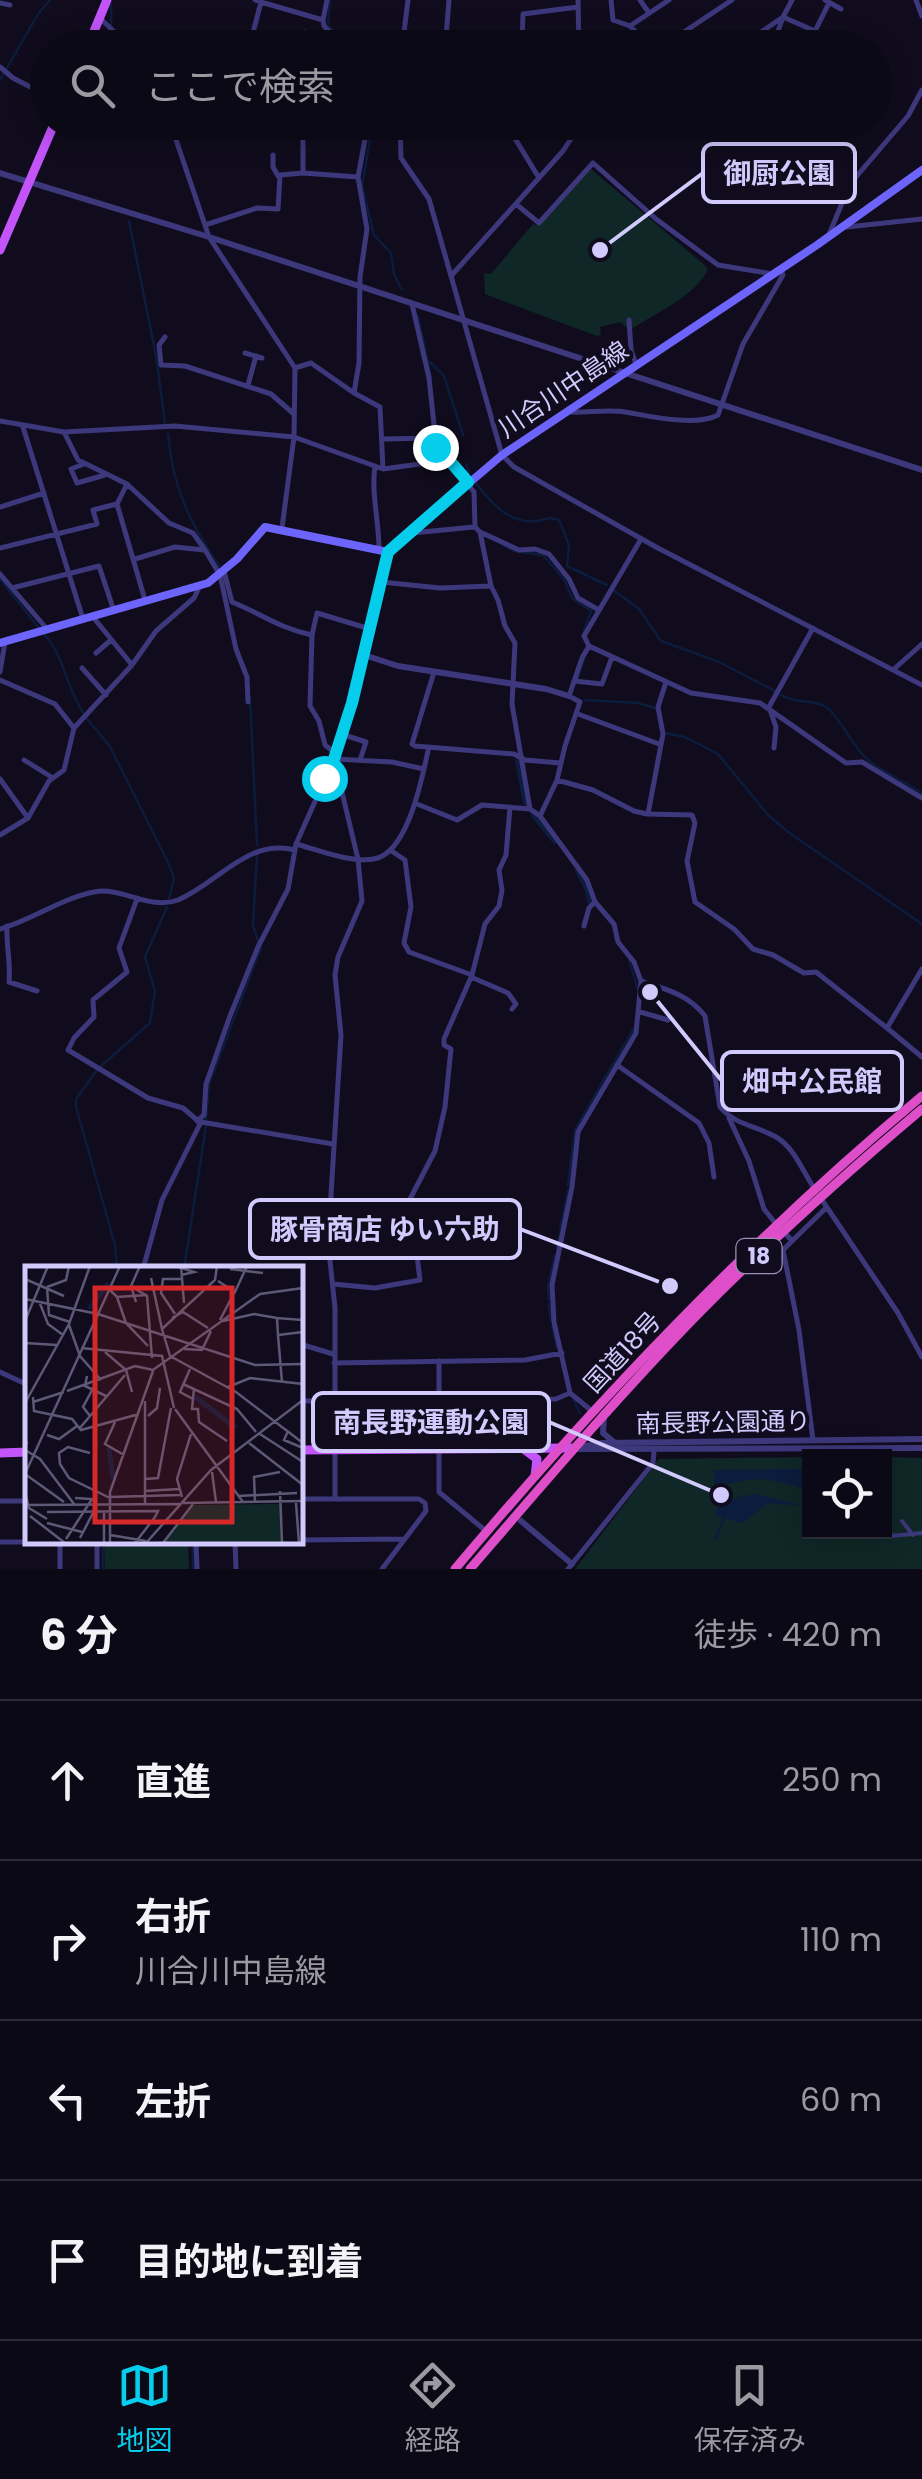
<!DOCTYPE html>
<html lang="ja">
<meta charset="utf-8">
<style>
:root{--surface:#0c0916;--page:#1a1723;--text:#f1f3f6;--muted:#9a9aa1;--line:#2c2a35;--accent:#07cded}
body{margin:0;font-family:Poppins,"Noto Sans JP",sans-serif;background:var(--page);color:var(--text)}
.controls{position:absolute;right:30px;bottom:30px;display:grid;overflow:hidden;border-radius:0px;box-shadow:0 5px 25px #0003}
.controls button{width:90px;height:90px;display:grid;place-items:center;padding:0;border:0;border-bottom:2px solid var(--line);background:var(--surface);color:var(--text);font:50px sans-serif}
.stop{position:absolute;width:30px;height:30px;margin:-22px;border:8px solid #07cded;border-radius:50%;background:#fff}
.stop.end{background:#07cded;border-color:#fff;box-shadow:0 2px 10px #0008}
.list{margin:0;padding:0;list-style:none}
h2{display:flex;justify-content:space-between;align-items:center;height:130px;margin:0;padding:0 40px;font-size:42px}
h2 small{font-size:32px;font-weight:400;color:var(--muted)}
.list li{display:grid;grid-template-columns:65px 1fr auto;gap:30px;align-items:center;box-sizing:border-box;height:160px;padding:0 40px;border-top:2px solid var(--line)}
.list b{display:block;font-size:38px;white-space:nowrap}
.list p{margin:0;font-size:32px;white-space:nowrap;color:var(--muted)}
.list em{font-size:32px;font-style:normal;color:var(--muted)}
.icon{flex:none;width:55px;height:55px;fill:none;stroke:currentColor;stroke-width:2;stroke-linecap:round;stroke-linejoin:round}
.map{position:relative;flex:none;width:922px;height:1569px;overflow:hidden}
.search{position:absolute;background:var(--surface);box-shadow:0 5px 25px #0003;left:30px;right:30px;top:30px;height:110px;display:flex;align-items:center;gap:25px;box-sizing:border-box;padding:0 35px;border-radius:55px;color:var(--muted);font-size:38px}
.sheet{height:770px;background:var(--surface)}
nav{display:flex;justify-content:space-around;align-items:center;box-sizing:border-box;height:140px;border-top:2px solid var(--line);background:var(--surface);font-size:28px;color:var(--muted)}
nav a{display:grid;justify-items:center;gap:5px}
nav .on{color:var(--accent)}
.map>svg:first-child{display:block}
</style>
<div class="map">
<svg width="922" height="1569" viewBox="0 0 922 1569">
<rect width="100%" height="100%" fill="#100c1d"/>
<path fill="#102727" d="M591 169 708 268C699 294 656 313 633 328H627L620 322 600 327 601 335 597 336 485 294 484 273 491 274 533 224 539 226Z
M809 1457 810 1532H884L885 1457 922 1458V1569H575L659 1459Z
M188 1544 189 1569H105L104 1545Z"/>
<path fill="#0c1c3d" d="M809 1469V1491C775 1478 748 1473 714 1491V1470Z
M756 1494 801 1505 767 1504 742 1523 715 1516 717 1508 738 1497Z"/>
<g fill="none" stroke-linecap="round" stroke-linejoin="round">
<path stroke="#0c1c3d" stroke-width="2.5" d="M330 0 328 25 349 48
M111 5V24
M113 37 115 48
M0 80 38 14 50 0
M367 122 370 140 362 185 374 235 391 253 394 274 402 290
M129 221 156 356 165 423
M418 316 431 377
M430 362 444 376 463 435
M168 434C173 489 189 521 219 566
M466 464 469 472
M476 483C490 502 509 524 536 521 546 520 548 516 559 520L569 545 567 566 607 585
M503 545 514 551 543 555 564 579 572 598 591 611 583 633
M0 579 39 628
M612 589 639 609 661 641 719 662 775 691
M45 635C65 658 67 691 85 715
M578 678 584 659
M781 695C797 705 812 698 826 707 837 713 855 750 868 760 884 773 905 782 922 793
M250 697 257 845
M585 700 639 703 657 709
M87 719 109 745 168 862 174 878 169 899
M665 733 685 737 718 754 768 815 788 832 922 924
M257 855 253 925 258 941
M629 960 638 990
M101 1066 150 1023 155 991 145 957 167 907
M97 1070 76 1099V1107L115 1245 117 1269
M206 1120 209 1084 261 948
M568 1185 575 1130 634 1028
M560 1230 568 1190
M558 1242 560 1234
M557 1248V1245
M184 1269 206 1126
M549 1300 548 1286 555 1255
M549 1304 551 1321
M552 1326 557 1348
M574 1400 580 1413
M715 1539 724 1518
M193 1546V1569
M103 1548V1569"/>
<path stroke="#0c1c3d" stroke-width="6" d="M518 761 526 803
M534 815 555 841
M578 871 587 888 590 901"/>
<path stroke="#3d387b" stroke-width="4" d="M902 1521 913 1535
M889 1525 891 1536 922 1533"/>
<path stroke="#3d387b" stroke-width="5" d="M449 0 446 37 450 48
M578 0 579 47
M611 0 613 20 630 26
M640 0 649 13
M792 0 783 17 815 31 829 3
M825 0 841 9
M916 0 922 16
M261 2 323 20 324 26 345 48
M0 3 10 5
M578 7 523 14 522 45H579
M101 19 131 48
M323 20 327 0
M405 32 446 37
M250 43 267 44
M249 48 261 2 255 0
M287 48 289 33
M305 48V32
M364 48 402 44
M402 48 408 0
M651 48 630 26 669 0
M660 48 732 0
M738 48 783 17
M772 48 782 20
M0 67 13 78 48 96
M170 122 209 237 295 368 294 437 282 528
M250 122 257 132H280
M363 122 366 134 358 177 367 229 360 277 359 363 354 393 380 407 383 469
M400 122 401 158 429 199 451 276
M505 122 539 178
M582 122 563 151 451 276 502 455 514 467 656 547 922 685
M273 155V167L278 176
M303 173V122
M516 204 539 223 593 163 656 219 718 265 773 274
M205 225 257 208 278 209 280 175 303 173 358 177
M847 227 922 219
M830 232 850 184 908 116 922 90
M412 304 429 378 438 462
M629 320 631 350 636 364
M165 337 159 345 161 365 185 366 271 394 294 414
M245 353 262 358
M295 368 311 363 354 393
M248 385 256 356
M570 412C587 413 608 409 625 412 649 416 696 427 718 415L743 344 783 275 781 269
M0 421 64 432 175 426 294 437 383 469 449 460 474 492 475 527 480 532 491 586 498 600 505 626 515 643 512 704 530 809
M23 427 83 619
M64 432 78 460 127 484 169 523 193 533 205 550 220 575 236 649 247 677 248 702
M383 439 434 438
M84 464 71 469 77 483 105 475
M375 466C371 493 379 521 379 549
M127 484 117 504 145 600
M0 507 44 493
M480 532 519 550 535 549 549 554 569 579 578 598 597 609
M412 533 474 527
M0 548 97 524 93 510 117 504
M135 559 175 547 204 550
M224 571 232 602C262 614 279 628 312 635
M0 574 47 629
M381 582 440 588 491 586
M12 588 99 566 114 611
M93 617 132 665
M589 646 691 693 760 703 846 763 862 762 922 798
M96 653 111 640
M82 668 106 695
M894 669 922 644
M0 672 5 642
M434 672 412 744 415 746 514 754 525 760 560 763
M0 680 55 704 74 728
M574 681 602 684 612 657
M666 682 658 707 663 734 648 814 692 815 695 823 687 861 695 902 734 929 753 949 773 955 804 973 816 972 887 1028
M769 707 813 628
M770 710 776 727 774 748
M578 714 659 744
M341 734 366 742 360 760
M335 753 325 745 319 721 310 706 312 635 317 613 370 629
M334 759 358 859 362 901 338 957 335 975 341 1035 328 1242 335 1308V1499
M334 759 392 762 424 769
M24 760 53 778
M0 779 28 818
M557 780 593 790 634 811 647 814
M417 804 457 820 482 805 530 809 540 816 587 880 595 902 614 924 618 942 634 962 641 981 636 1033 578 1132 572 1187 552 1285 554 1322 570 1393 593 1412
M540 816 557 780 565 746 580 702 569 696 582 658 589 646 584 636 641 539
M0 835 28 818 49 781 64 770 74 728 132 665 156 631 194 598 199 588
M296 844C319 850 349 863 374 859 408 853 422 778 428 751
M390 850 405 860 411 907 404 943 409 952 472 975
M137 899 119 948 127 972 93 1000 94 1017 74 1038 68 1050 148 1098 183 1108 197 1120
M7 926C6 946 11 964 9 982L37 991
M584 926 589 908 595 902
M0 929C32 920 62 898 94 892 121 886 150 911 178 900 218 883 248 838 295 850
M922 969 887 1028 922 1057
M471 977 508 993 516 1004 512 1009
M641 981C666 989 689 995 705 1016L720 1107C735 1125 757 1126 776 1137 794 1147 803 1172 814 1188
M640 1012 668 1020
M617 1065 699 1123 709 1143 714 1177
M729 1118 749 1161 764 1209 776 1224
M201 1122 333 1144
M820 1197 898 1313 922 1357
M785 1233 792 1241 783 1250 799 1330 813 1440
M792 1241 826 1208
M143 1269 162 1200 201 1122 197 1121 204 1115 206 1084 230 1016 258 947 288 889 296 844 334 759 351 703
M333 1284 375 1288 420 1280 410 1199 435 1151 445 1107 451 1049 444 1045V1039L472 975 485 924 499 906 502 890 499 870 506 855 510 807
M300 1344 333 1354
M439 1361V1492L486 1531
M334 1363 525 1360 562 1353
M0 1372 28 1385
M300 1401 556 1399 570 1393
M300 1499H419L425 1503 426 1511 382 1569
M0 1501H28
M300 1540 405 1539
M0 1542H60
M97 1542V1569
M196 1542 197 1569
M235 1542 236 1569
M60 1569V1542
M568 1569 653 1463 654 1451"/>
<path stroke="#3d387b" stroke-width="6" d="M0 173 209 237 922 470
M364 655 398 666 546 689 569 696
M352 703 388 552
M604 1417 603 1433 615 1443
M574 1448 602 1443 922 1439
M579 1449 922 1448
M521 1521 572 1564"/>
<path stroke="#6d64fb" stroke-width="8" d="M0 643 208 583 237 559 265 527 388 552 502 455 817 245 922 170"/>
<path stroke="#c254fa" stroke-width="9" d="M87 48 107 0
M0 250 55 122
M300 1450 573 1448
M525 1450 537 1459 535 1476
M0 1453 28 1452"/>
<path stroke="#de4ec8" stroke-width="9" d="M455 1569C598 1399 751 1238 922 1096
M470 1569C544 1483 618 1396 698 1314 769 1242 845 1174 922 1109"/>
</g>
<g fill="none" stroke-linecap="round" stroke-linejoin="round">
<path stroke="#07cded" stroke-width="12" d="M324 778 334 759 352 703 388 552 468 482 449 460 438 462 435 447"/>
</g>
<g text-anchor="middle" stroke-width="8" stroke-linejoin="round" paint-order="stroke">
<rect fill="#100c1d" stroke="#9891ba" stroke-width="2.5" x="736.5" y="1239" width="45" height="34" rx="8"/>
<g font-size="22" font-weight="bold" fill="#d2cafd">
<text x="759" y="1264">18</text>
</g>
<g font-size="25" fill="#d2cafd" stroke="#100c1d">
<text transform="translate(563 389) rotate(-34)" y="9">川合川中島線</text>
<text transform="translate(622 1352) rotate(-47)" y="9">国道18号</text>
<text transform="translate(723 1422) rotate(-1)" y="9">南長野公園通り</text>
</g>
</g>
<g transform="translate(25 1266)">
<rect width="278" height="278" fill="#100c1d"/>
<path d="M255 238 256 277H139L168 239Z" fill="#102727"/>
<path fill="none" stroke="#0c1c3d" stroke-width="5" d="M64 43 83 17M170 131 211 162M84 182 88 213"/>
<path fill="none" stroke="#5e5877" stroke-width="2.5" d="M150 0 169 6 156 9M156 0 159 37M192 0 190 14 137 63 145 90 211 126 278 177M205 3 238 7M126 12 137 63M0 13 39 30M193 15 210 26 222 0M22 21 24 49 45 56M22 21 41 14 44 0M109 22 122 30 127 92M85 24 92 31 122 29M92 31 101 57 123 80M0 33 73 48 230 99 278 98M14 35 23 58 38 69M111 36 106 20 115 0M150 48 136 27 138 13H156M147 52 158 46 183 62M195 54 209 27M0 55 23 0M198 55 229 48 252 52M44 59 55 90 76 114M253 69 252 52 278 54M0 77 32 79M56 82 137 90 149 142M159 83 177 84 186 65M80 86 101 104 107 126M165 103 155 126 168 133M62 110 60 120 81 130M257 116 253 69 278 66M158 118 212 143 231 166M203 121 225 112 278 118M169 123 167 143H173L174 156 202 175M42 125 110 100 128 104 235 28 278 22M8 131 9 145 47 153 56 164 114 148M120 135V237M8 136 39 126M0 137 44 58 65 0M150 143 218 236M65 150 58 141 71 117M123 150 132 142 135 122M90 156 80 178 99 189M54 163 100 109M263 165 259 174 278 182M235 168 278 196M22 169 34 173 52 160M2 175 0 184 15 193 49 238M224 177 278 219M65 187 43 181 34 187 35 198 44 212 85 232M187 206 191 236M0 208 39 236M0 208 95 0M120 213 133 212 146 142M120 225 154 223M255 225 257 277M0 226 4 242 22 253M213 230 272 227M85 231 155 229M157 231 152 213 166 168M230 236 229 211 255 206M158 237 278 235M271 237 274 277M0 239 155 238M79 245V277M22 246 133 245 130 251M5 250 40 277M22 257 57 266M85 269 121 275M55 272 69 245M41 273 67 233 50 232M85 277V226L128 105M110 277 130 251M121 277 186 204 278 134M138 277 168 238"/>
<path fill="#d62828" fill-opacity="0.15" stroke="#d62828" stroke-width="5" d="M70 22H207V256H70Z"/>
<rect width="278" height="278" fill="none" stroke="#d2cafd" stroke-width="5"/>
</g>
<path fill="none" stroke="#d2cafd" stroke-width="4" d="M600 250L703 173M650 992L722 1081M670 1286L520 1229M721 1495L549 1422"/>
<g fill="#d2cafd" stroke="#100c1d" stroke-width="4">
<circle cx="600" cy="250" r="10"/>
<circle cx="650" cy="992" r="10"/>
<circle cx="670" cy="1286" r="10"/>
<circle cx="721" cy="1495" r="10"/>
</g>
<g fill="#100c1d" stroke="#d2cafd" stroke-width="4">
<rect x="703" y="144" width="152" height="58" rx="10"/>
<rect x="722" y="1052" width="180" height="58" rx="10"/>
<rect x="250" y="1200" width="270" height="58" rx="10"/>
<rect x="313" y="1393" width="236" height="58" rx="10"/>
</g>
<g font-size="28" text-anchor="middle" font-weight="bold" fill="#d2cafd">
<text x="779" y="183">御厨公園</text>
<text x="812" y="1091">畑中公民館</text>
<text x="385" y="1239">豚骨商店 ゆい六助</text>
<text x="431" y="1432">南長野運動公園</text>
</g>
</svg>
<div class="controls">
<button><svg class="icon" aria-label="locate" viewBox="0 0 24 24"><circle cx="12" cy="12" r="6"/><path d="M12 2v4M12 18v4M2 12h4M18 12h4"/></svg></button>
</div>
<div class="stop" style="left:324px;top:778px"></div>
<div class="stop end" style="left:435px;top:447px"></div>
<div class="search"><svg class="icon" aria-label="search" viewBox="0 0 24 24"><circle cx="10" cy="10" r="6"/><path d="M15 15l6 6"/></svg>ここで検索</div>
</div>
<section class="sheet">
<h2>6 分<small>徒歩 · 420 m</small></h2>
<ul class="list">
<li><svg class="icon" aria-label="ahead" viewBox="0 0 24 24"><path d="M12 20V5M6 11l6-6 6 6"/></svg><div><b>直進</b></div><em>250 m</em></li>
<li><svg class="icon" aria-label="right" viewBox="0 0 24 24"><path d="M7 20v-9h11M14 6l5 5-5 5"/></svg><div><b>右折</b><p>川合川中島線</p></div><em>110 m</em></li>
<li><svg class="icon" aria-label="left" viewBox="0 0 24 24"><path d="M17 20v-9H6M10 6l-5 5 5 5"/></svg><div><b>左折</b></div><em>60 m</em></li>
<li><svg class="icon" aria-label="arrive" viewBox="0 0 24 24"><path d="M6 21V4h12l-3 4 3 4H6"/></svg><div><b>目的地に到着</b></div></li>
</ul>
</section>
<nav>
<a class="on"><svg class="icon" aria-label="map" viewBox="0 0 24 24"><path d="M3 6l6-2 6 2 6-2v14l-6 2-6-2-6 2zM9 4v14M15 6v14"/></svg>地図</a>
<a><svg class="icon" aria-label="directions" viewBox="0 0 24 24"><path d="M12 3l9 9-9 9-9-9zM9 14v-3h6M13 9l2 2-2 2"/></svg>経路</a>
<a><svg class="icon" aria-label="saved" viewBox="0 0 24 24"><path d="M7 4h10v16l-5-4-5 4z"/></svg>保存済み</a>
</nav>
